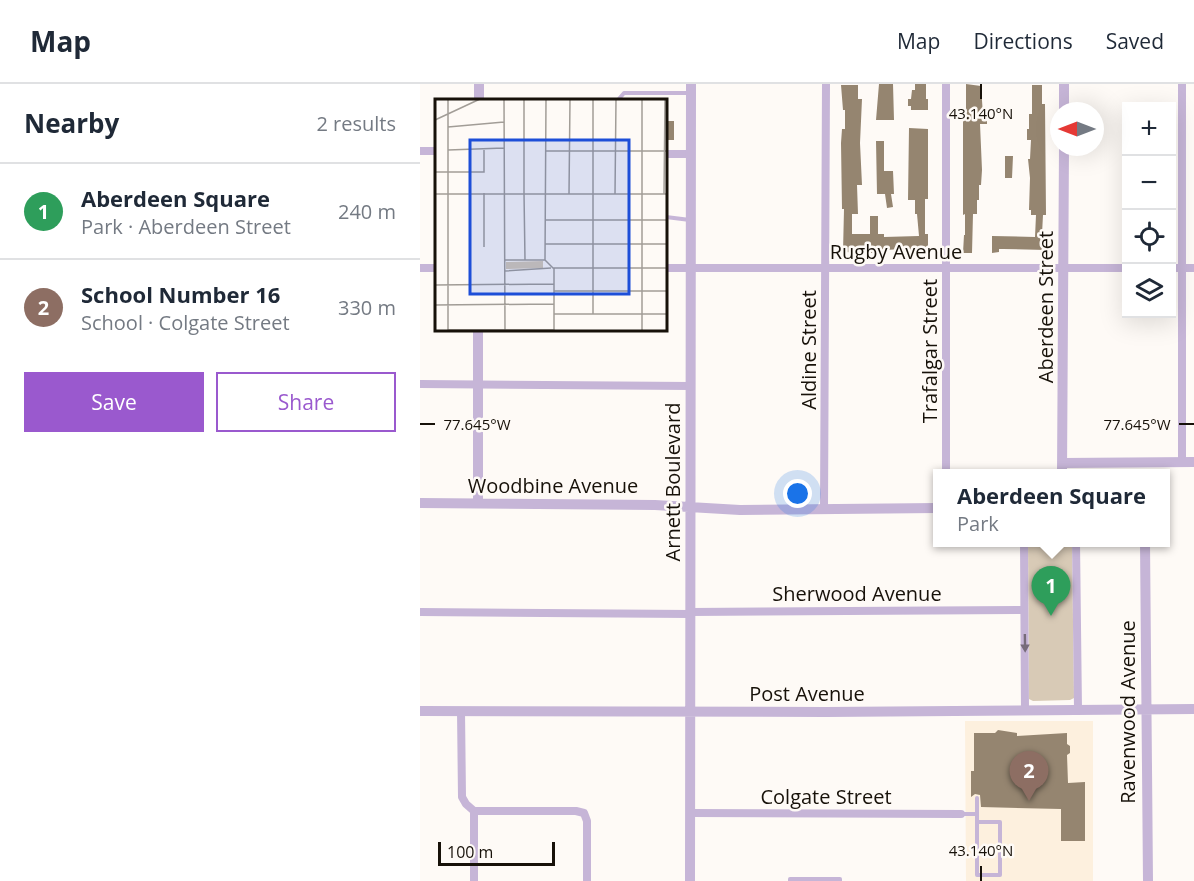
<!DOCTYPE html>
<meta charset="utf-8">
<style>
:root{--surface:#fff;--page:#f6f6f7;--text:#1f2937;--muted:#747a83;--line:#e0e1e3;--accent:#9a59ce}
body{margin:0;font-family:"Open Sans",sans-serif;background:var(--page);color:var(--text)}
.controls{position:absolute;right:18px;top:18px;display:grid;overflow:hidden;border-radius:0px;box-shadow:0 6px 24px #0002}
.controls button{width:54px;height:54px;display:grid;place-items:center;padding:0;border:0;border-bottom:2px solid var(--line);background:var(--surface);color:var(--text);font:30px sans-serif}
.compass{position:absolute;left:630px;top:18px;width:54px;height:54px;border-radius:50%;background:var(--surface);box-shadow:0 6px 24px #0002;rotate:270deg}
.scale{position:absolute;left:18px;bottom:15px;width:117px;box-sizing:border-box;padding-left:6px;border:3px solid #171109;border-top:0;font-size:16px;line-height:21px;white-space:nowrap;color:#171109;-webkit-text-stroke:4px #fefaf6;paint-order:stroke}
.you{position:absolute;left:378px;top:410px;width:21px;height:21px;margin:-15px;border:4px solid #fff;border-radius:50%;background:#1a73e8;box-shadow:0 0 0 9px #1a73e833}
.badge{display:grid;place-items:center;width:39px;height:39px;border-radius:50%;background:var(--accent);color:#fff;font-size:20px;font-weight:700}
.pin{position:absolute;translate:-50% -50px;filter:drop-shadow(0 2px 3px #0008)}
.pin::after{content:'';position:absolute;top:32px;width:21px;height:18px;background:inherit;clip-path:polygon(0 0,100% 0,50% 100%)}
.popup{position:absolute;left:513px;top:385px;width:237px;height:78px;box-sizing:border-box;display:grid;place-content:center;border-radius:0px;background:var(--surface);filter:drop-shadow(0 2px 4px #0005);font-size:20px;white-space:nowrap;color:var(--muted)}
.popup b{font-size:22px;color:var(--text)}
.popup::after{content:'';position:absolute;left:50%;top:100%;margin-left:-12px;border:12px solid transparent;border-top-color:var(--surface)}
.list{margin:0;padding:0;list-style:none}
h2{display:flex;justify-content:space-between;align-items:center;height:78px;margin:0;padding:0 24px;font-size:26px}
h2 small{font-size:20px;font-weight:400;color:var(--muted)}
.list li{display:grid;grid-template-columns:39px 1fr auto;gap:18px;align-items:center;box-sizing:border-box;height:96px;padding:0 24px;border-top:2px solid var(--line)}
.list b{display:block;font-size:22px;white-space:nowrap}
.list p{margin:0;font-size:20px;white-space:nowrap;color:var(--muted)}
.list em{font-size:20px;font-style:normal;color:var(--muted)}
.actions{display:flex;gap:12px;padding:18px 24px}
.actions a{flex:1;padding:14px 0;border:2px solid var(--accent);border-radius:0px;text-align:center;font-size:21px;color:var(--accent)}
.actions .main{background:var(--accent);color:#fff}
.icon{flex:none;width:33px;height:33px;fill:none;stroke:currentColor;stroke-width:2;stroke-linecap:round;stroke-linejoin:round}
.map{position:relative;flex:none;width:774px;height:797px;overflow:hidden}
header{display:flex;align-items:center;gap:36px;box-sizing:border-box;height:84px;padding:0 30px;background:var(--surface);border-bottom:2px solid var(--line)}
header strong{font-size:28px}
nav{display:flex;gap:33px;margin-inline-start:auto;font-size:21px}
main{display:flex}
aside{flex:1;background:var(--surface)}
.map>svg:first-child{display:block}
</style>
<header>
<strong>Map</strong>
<nav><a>Map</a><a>Directions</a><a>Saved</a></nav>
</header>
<main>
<aside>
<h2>Nearby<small>2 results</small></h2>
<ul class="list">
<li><span class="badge" style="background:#2e9e5b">1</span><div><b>Aberdeen Square</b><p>Park · Aberdeen Street</p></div><em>240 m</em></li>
<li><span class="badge" style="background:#8d6e63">2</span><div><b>School Number 16</b><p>School · Colgate Street</p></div><em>330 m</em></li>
</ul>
<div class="actions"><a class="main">Save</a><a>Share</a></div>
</aside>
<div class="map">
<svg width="774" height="797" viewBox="0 0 774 797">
<rect width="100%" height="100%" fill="#fefaf6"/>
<path fill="#fdf0de" d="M545 637H673V797H546Z"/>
<path fill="#d8cab6" d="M608 459H652L654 614 650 616 613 617 609 615Z"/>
<path fill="#958570" d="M459 0H473L474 36H456Z
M495 0H506V15H508V26H491V22H488V15H491L492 6H495Z
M546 0 561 2 563 31H567V40H560L562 86 561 101H559V116H557V130H553L552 169H543L544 151H545V130L543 131V30H546Z
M421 1H438V15H442L440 59 442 101H437L438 130H432V150H450V132H458V150H464V153L499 152 497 130H495V116H488L489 44 508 45V115H505V150H508V168H483V165L465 166H459V169H448L423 168 424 125H422L421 59 422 45H425V26H423Z
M612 1H622V20H625L626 131H623L622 150H626V166L583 165H579V168L572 169V152L615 153 616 131H611V126H609L610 94 608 75H610L611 56H607V45H609V30H612Z
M246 37H254V56H246Z
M456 57H464V87H473L474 110H471L473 123 467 124 465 110H457Z
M585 72H593L592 94H585Z
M578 646 597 649V652L647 649V660L650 662V669L647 671 648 699 665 698V757H641V725L561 723 560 711 555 710 551 713V687H554V649H575Z"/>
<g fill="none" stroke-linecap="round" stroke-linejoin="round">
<path stroke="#c6b5d7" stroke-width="4" d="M198 16 204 9H269
M246 133 270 136
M541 730H557V791H580V738H557
M557 730V714
M370 797V795H420V797"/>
<path stroke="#c6b5d7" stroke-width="8" d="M762 0V378
M0 67H16
M246 70H271
M0 184H16
M246 184H706
M752 184H774
M0 300 271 302
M526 390V0
M404 425 406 0
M604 458 605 626
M656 458 658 626
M0 528 270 530
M270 528 604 526
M41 627 42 713 46 720 54 727V797
M54 727H156L164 729 167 737V797
M270 729 541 730"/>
<path stroke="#c6b5d7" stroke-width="10" d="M644 0V27
M59 16V0
M643 379 774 378
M642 390 644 63
M0 419 235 421 320 426 517 424
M58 419V246
M725 458 728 797
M0 627 406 628 774 625
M270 797 271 0"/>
</g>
<defs><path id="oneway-solid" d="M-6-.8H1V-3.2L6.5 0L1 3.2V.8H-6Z" transform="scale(1.5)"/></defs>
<use fill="#776b7a" href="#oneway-solid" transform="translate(605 559) rotate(89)"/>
<path fill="none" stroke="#171109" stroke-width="2" d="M561 0V15M0 340H15M759 340H774M561 782V797"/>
<g text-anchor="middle" stroke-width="5" stroke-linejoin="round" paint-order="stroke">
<g font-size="20" fill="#171109" stroke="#fefaf6">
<text x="476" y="175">Rugby Avenue</text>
<text transform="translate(626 223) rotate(-90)" y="7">Aberdeen Street</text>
<text transform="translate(389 266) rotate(-90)" y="7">Aldine Street</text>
<text transform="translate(510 267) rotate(-90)" y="7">Trafalgar Street</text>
<text transform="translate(253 398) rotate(-90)" y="7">Arnett Boulevard</text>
<text x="133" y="409">Woodbine Avenue</text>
<text x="437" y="517">Sherwood Avenue</text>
<text x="387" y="617">Post Avenue</text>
<text transform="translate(708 628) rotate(-90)" y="7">Ravenwood Avenue</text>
<text x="406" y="720">Colgate Street</text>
</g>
</g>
<g transform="translate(15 15)">
<rect width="232" height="232" fill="#fefaf6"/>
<path d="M108 162V169L71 170V163Z" fill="#d8cab6"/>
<path fill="none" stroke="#a29d97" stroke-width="1.5" d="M13 0V232M69 0 70 232M0 21 45 0M13 28 69 23M13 51 69 49M111 52H233M0 73H49V51M89 94V0M89 94 90 161M0 95H233M134 95 135 0M180 95 181 0M229 95 230 0M110 121H233M110 145H233M49 148V94M69 161H110M110 161 111 0M110 161 118 169H233M119 169V231M70 172 116 169M0 186 119 185M119 192H233M0 206 119 205M119 215H233M158 215V0M13 231H119M207 232V0"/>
<path fill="#1d4ed8" fill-opacity="0.15" stroke="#1d4ed8" stroke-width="3" d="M35 41H194V195H35Z"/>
<rect width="232" height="232" fill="none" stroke="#171109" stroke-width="3"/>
</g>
<g font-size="15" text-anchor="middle" fill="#171109" stroke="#fefaf6" stroke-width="5" stroke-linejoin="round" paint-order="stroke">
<text x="561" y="35">43.140°N</text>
<text x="717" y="346">77.645°W</text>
<text x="57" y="346">77.645°W</text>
<text x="561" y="772">43.140°N</text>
</g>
</svg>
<div class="controls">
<button>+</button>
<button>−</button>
<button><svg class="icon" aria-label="locate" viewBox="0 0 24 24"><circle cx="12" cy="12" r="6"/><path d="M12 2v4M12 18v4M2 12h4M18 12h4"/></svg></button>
<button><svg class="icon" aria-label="layers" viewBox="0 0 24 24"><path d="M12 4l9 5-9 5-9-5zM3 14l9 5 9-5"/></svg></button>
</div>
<svg class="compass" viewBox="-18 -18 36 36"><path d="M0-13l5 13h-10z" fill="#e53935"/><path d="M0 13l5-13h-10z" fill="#747a83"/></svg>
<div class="scale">100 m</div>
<div class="you"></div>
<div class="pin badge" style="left:631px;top:532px;background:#2e9e5b">1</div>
<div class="popup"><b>Aberdeen Square</b>Park</div>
<div class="pin badge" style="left:609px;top:717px;background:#8d6e63">2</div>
</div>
</main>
